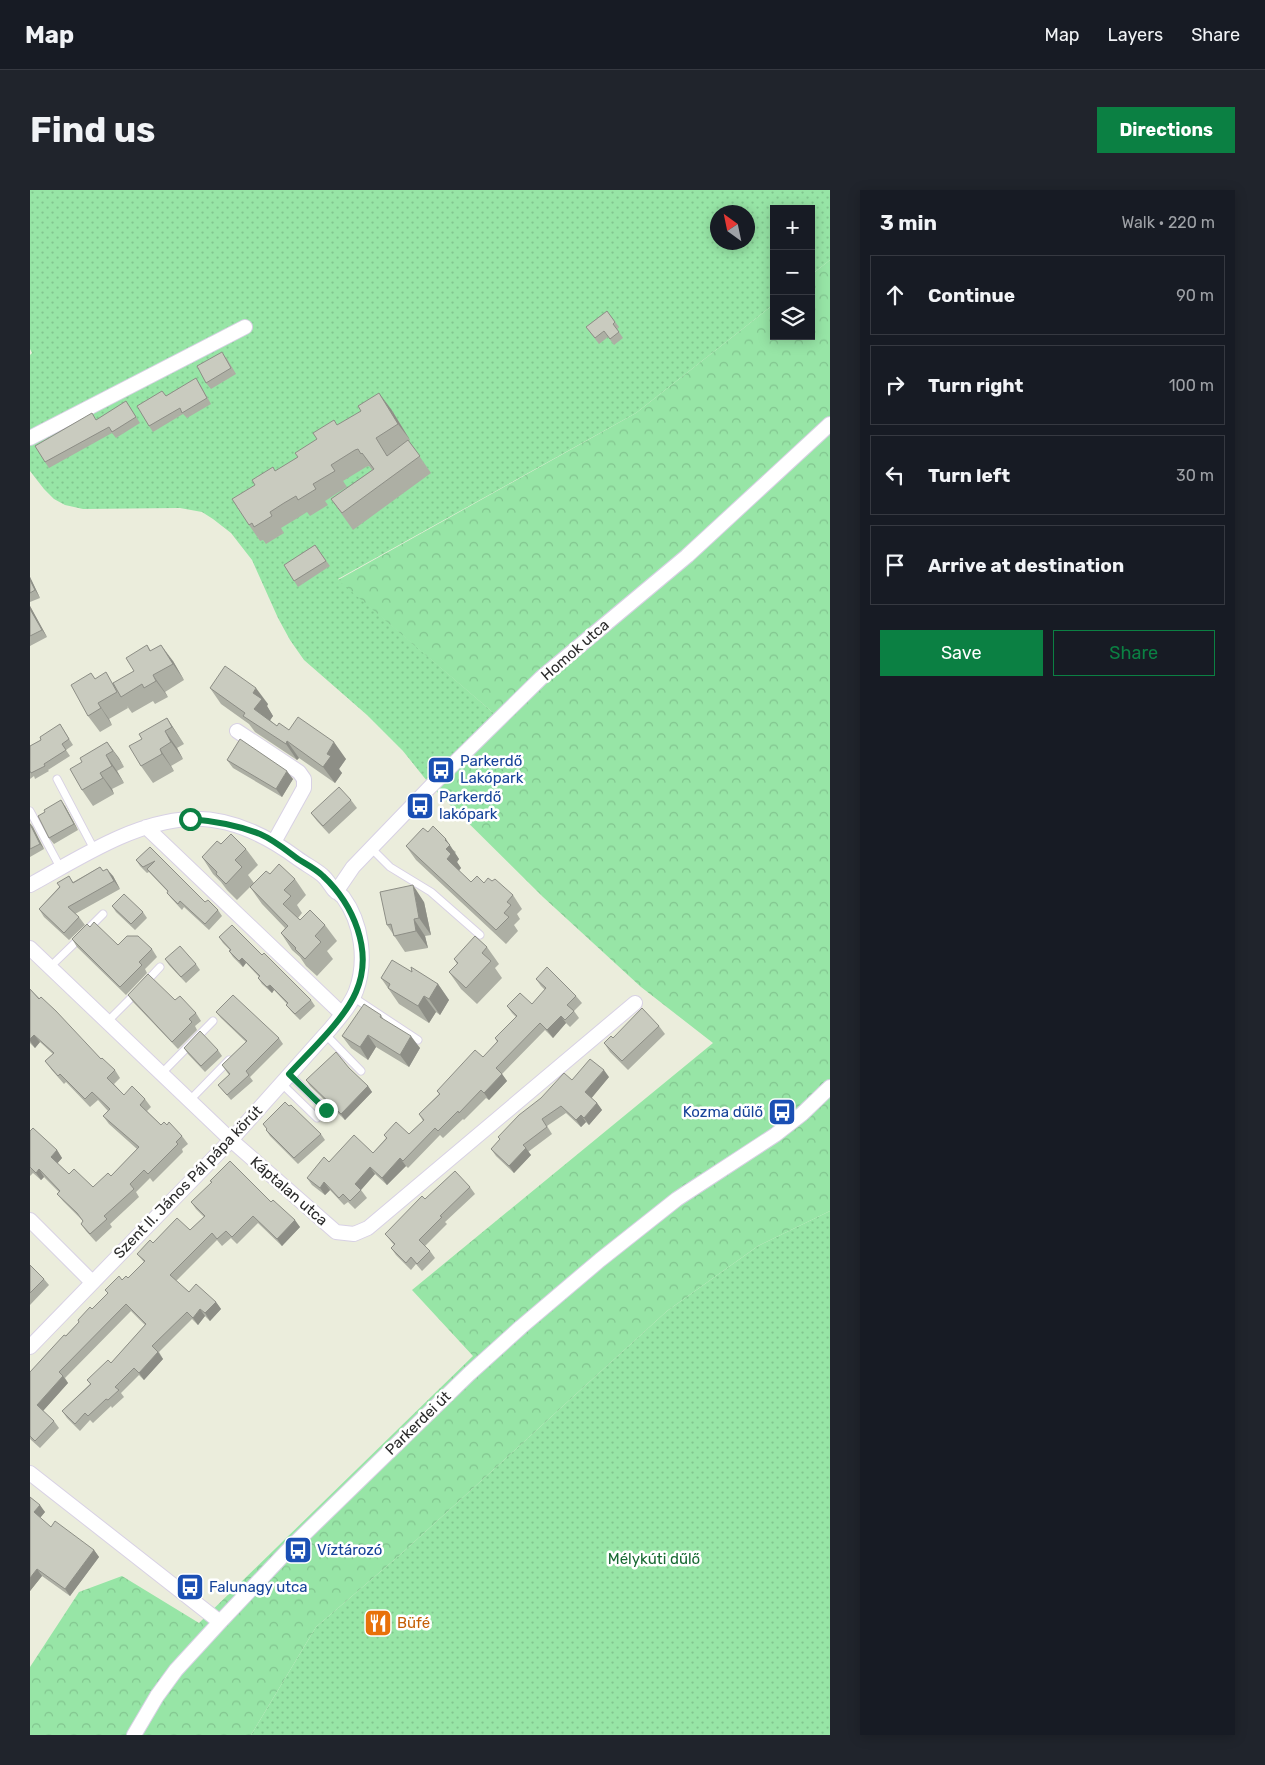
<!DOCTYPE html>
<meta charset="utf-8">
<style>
:root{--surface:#171b24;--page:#20242c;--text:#f1f3f6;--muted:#9ea1a6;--line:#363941;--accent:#0b8043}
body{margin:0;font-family:Rubik,sans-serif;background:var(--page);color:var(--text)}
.controls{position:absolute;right:15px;top:15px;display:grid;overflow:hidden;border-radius:0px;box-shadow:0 2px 12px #0003}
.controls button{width:45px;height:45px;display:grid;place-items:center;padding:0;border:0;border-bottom:1px solid var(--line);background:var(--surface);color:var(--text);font:25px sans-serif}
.compass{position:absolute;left:680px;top:15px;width:45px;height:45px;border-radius:50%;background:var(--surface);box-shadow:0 2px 12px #0003;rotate:327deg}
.stop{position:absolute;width:15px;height:15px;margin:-11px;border:4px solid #0b8043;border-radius:50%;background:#fff}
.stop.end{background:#0b8043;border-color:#fff;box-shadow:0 1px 5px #0008}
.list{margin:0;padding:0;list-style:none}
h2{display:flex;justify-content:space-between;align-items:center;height:65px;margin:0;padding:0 20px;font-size:21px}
h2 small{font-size:16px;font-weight:400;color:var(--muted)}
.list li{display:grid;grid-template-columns:32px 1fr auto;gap:15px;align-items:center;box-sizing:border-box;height:80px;margin:0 10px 10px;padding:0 10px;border:1px solid var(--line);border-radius:0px}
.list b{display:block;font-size:19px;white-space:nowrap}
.list em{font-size:16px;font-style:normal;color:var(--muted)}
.actions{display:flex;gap:10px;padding:15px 20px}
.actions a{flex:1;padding:11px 0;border:1px solid var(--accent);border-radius:0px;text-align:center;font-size:18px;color:var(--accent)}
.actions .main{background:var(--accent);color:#fff}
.icon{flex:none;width:28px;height:28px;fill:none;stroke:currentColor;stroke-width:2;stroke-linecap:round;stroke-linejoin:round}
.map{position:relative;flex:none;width:800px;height:1545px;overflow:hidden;border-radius:0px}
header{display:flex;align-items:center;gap:30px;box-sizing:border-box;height:70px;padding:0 25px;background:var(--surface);border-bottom:1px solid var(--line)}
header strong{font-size:24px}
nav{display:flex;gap:28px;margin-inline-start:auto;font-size:18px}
.intro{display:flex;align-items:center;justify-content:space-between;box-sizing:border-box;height:120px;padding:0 30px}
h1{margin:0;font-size:35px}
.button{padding:12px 22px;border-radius:0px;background:var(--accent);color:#fff;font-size:18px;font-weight:700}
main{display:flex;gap:30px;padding:0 30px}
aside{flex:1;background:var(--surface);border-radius:0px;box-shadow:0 2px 12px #0003}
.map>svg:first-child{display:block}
</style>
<header>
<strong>Map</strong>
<nav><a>Map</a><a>Layers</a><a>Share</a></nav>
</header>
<div class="intro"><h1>Find us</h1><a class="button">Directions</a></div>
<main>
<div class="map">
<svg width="800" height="1545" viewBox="0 0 800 1545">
<defs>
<pattern id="grass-dots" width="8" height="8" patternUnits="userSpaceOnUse" patternTransform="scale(1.25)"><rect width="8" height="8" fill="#97e5a6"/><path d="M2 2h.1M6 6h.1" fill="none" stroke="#82c58f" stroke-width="1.8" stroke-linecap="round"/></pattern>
<pattern id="forest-crowns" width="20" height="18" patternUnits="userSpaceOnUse" patternTransform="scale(1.25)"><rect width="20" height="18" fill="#97e5a6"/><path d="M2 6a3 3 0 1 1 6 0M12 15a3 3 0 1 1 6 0" fill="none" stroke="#82c58f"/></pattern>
</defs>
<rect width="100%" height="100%" fill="#ebeddc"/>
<path fill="url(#grass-dots)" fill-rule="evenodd" d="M0 0H800V70L781 85V19H744V114L606 223 308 389 474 532 401 596 373 561 337 525 274 470 260 450 248 428 222 370 201 343 183 329 172 322 150 318 53 319 35 315 24 309 14 299 0 281V165L2 163 0 159ZM688 22H718V52H688Z
M800 1021V1545H221L286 1437 371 1364 637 1121 728 1056Z"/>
<path fill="url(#forest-crowns)" d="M800 70V1021L728 1056 637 1121 371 1364 286 1437 221 1545H0V1477L49 1402 92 1386 169 1433 443 1166 382 1100 683 853 611 797 513 707 401 596 474 532 308 390 606 223 744 114V146H781V85Z"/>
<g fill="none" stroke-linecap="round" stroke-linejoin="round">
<g stroke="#d8d1e4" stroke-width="9">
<path id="service" d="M27 589 65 661
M0 621 31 679
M341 658 360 677 401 702 450 745
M59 738 73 724
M20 777 50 748
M116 792 130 777
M323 807 388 850
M77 832 107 802
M295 844 331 881
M131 884 183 831
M259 884 296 920
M251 893 287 928
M159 911 199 870"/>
</g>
<g stroke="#d8d1e4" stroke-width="16">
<path id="minor" d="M0 248 215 137
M207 541 269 582 274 589V598L244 652
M116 637 312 824
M0 695C48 669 103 632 159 629 199 627 236 645 267 668 275 674 285 679 292 685 297 689 300 695 304 700 307 702 310 704 313 707 332 733 337 771 326 801 321 815 310 827 301 838L201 950 0 1157
M306 702 323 677 401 596 511 488 657 366 800 234
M0 758 201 950 306 1042 324 1044 338 1038 605 813
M0 1030 62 1092
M0 1283 190 1432
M104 1545 127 1506 146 1480 190 1432 261 1357 439 1184 491 1137 570 1070 647 1009 745 945 772 924 800 897"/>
</g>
<use href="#service" stroke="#fff" stroke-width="7"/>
<use href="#minor" stroke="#fff" stroke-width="14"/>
</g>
<path fill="#adafa4" d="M577 121 589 137 587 139 593 148 584 155 578 147 569 154 556 137Z
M196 167 206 184 181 199 176 193Z
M170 194 181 214 157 228 153 224 123 242 119 236 132 201 136 206Z
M100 217 110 233 86 248 82 243 19 278 15 272 66 230Z
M361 219 380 250 379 251 401 283 323 340 301 309 342 280 339 276 336 277 313 291 317 297 295 311 298 315 280 326 277 322 266 329 251 338 254 343 236 354 233 350 230 351 219 335 225 295 268 267 308 235Z
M285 355 300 376 268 397 254 375Z
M0 387 10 408 0 412Z
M0 416 17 447 0 456Z
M117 455 121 461 143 471 154 490 135 502 138 507 125 514 123 511 102 523 97 516 98 518 79 529 82 535 70 542 58 526 61 483 65 489 83 493 104 481Z
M180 498 238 514 237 516 243 526 240 530 247 536 259 540 316 569 309 579 312 583 305 593 269 568 267 570 225 542 219 534 191 514Z
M137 528 154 554 147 558 153 569 141 576 144 581 123 593 111 576 112 549Z
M30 534 43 555 36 560 40 566 18 580 19 581 5 589 4 586 0 589V556L11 550Z
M77 552 94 577 87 581 94 593 82 599 84 604 63 616 52 600V572Z
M197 570 263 589 252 607 203 578Z
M321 610 327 618 299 644 287 631 281 623Z
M35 616 48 640 24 654 19 648Z
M0 633 14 659 0 667Z
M398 642 426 662 425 663 429 669 427 672 431 678 429 681 441 692 454 693 462 691 483 705 492 719 487 724 490 729 484 735 488 741 476 754 386 670 376 656Z
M191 654 216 659 228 675 218 685 224 693 207 710 197 700 191 692 183 684 172 667Z
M120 657 175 712 188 720 192 726 179 740 154 717 152 720 141 708 137 703 138 702 119 682 117 683 110 676 106 670Z
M70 677 73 681 83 686 90 699 45 724 49 727 55 735 39 750 14 727 9 719 39 686 43 692Z
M240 684 265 689 276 705 267 715 272 723 268 728 270 730 295 735 307 751 297 761 303 769 287 786 276 776 270 767 262 760 251 743 255 738 232 714 220 697Z
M394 712 401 745 395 746 398 758 375 762 357 735Z
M82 716 113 722 117 728 105 740 86 722Z
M60 737 88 755 122 759 127 767 115 779 117 783 96 805 47 757 42 749Z
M189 747 232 765 281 810 285 816 270 830 261 821 256 815 257 814 244 800 242 803 232 794 228 788 229 787 216 773 213 777 203 767 199 761 200 760 193 753Z
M457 757 469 774 465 778 472 788 447 814 431 799 419 782 427 774 424 769Z
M135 769 166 774 170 780 156 793 139 775Z
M382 782 408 794 419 810 410 825 406 822 399 833 369 814 351 788Z
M506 789 546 806 552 813 544 821 549 828 540 837 536 833 523 848 515 840 472 884 477 891 459 910 456 908 434 930 433 929 413 948 410 945 378 978 376 976 357 995 345 984 331 1000 337 1008 325 1019 318 1012 314 1015 300 1000 295 1005 282 995 277 988 299 972 343 963 356 948 354 945 379 944 393 931 389 924 409 904 407 901 453 867 467 852 465 848 486 827 482 823 477 816 502 814 515 800 511 796Z
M0 799 71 869 85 880 90 888 84 894 94 905 115 909 121 917 117 921 131 935H137L152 946 158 954 152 959 153 962 123 992 120 988 106 1002 109 1007 80 1034 82 1037 66 1052 56 1041 51 1034 53 1032 52 1030 33 1011 27 1004 29 1002 14 987 11 990 3 983 0 986V941L27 960 32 968 27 973 39 984 63 997 81 986 107 959 79 934 73 926 78 921 68 910 60 917 36 892 34 894 21 879 15 871 23 864 10 852 5 858 0 853Z
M98 805 166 823 171 831 165 836 167 840 148 859 103 812Z
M186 822 249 848 253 854 220 887 223 891 201 910 188 895 199 885 192 875 216 852 191 828Z
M351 825 354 830 390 858 379 877 346 857 338 870 321 858 312 846Z
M629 836 635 844 598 880 580 862 574 853 583 848Z
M154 858 188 860 192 866 175 882 158 864Z
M579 887 561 908 567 913 572 920 559 935 556 932 551 937 536 923 517 936 522 944 498 962 501 965 484 983 466 966 461 959 470 950 468 947 542 890Z
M276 890 338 896 342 902 315 930 280 896Z
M233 934 291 944 295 950 268 974 240 946 236 940 237 939Z
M440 997 445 1004 415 1032 417 1034 395 1056 400 1061 405 1068 392 1081 386 1074 381 1080 366 1065 361 1058 364 1055 355 1044 395 1009Z
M161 1012H241L270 1037 252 1056 228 1033 207 1054 201 1048 192 1056 187 1050 146 1091 159 1102 186 1112 191 1119 180 1131 175 1126 168 1135 162 1129 129 1162 133 1169 114 1190 109 1185 91 1203 94 1207 82 1218 81 1216 63 1233 60 1230 50 1241 37 1228 32 1221 60 1194 57 1190 81 1173 115 1135 101 1121 35 1188 38 1193 13 1221 24 1231 29 1238 10 1258 0 1249V1182L49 1132 48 1130 62 1119 78 1103 75 1100 92 1090 98 1088 114 1072 107 1064 123 1053 160 1040 174 1027 166 1019Z
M0 1075 14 1089 19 1095 0 1115Z
M0 1307 15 1322 10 1328 21 1337 64 1360 69 1367 40 1406 12 1386 0 1401Z"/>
<path fill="#8d8e86" d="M349 203 361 219 380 250 368 234Z
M0 387 10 408 5 400 0 390Z
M0 416 17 447 12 440 0 419Z
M131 455 143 471 154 490 143 474Z
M123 485 135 502 138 507 126 491Z
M226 498 238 514 237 516 243 526 236 536 224 519 223 503Z
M68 513 79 529 82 535 71 518Z
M137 528 148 545 154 554 142 537Z
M135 541 147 558 153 569 141 552Z
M257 551 269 568 267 570 256 554Z
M77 552 89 568 94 577 83 561Z
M304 552 316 569 309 579 312 583 305 593 293 577 297 564Z
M130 559 141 576 144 581 132 564Z
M76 565 87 581 94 593 82 576Z
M257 581 263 589 252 607 246 599Z
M70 583 82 599 84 604 73 588Z
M31 610 35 616 48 640 44 634Z
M0 633 3 637 14 659 10 654Z
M416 649 429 669 427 672 431 678 426 683 417 669 415 650Z
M77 679 83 686 90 699 84 691Z
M383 695 394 712 401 745 389 728Z
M384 729 395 746 398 758 386 741Z
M212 768 216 773 213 777 209 771Z
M408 794 419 810 410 825 399 809Z
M240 795 244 800 242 803 237 797Z
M394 806 406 822 399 833 388 816Z
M531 826 536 833 523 848 517 840Z
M4 845 10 852 5 858 0 851V849Z
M338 845 346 857 338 870 330 857Z
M381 846 390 858 379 877 370 865Z
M574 880 579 887 560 910 555 902Z
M472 884 477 891 459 910 454 903Z
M338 896 342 902 315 930 311 924Z
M567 913 572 920 559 935 554 928Z
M551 925 556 932 551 937 546 930Z
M496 958 501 965 484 983 479 976Z
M27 960 32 968 26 975 21 967Z
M370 968 376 976 357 995 352 988Z
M340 977 345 984 330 1001 325 994Z
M9 979 14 987 11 990 6 983Z
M294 992 300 1000 295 1005 290 998Z
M265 1030 270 1037 252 1056 247 1049Z
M186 1112 191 1119 180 1131 175 1123Z
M170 1119 175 1126 168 1135 163 1128Z
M128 1162 133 1169 114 1190 109 1183Z
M33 1186 38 1193 12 1222 7 1215Z
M10 1315 15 1322 9 1329 4 1322Z
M64 1360 69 1367 40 1406 35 1399Z
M7 1379 12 1386 0 1401V1388Z"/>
<path fill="#c9cbbf" stroke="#8d8e86" d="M577 121 585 132 583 134 589 142 580 149 574 141 565 148 556 137Z
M192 162 201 178 176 193 167 176Z
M166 188 177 208 152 223 150 218 119 236 107 216 132 201 136 206Z
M349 203 368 234 346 248 357 266 378 250 390 266 312 323 301 309 344 279 332 263 331 264 328 259 325 260 301 275 305 281 283 294 286 299 268 310 266 306 254 313 240 322 242 326 224 337 222 333 219 335 202 309 225 295 222 290 243 277 245 281 268 267 265 263 287 249 283 243 304 230 307 235 331 221 328 216Z
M96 211 106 227 82 242 79 237 15 272 5 256 62 223 66 230Z
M285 355 296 371 264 391 254 375Z
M0 390 5 400 0 403Z
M0 419 12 440 0 446Z
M117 455 120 461 131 455 143 474 123 485 126 491 114 498 112 494 91 507 83 493 104 481 96 468Z
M195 476 226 498 223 503 232 509 224 519 247 536 249 533 259 540 268 527 304 552 297 564 301 566 293 577 257 551 256 554 213 526 215 523 180 498Z
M76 482 87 502 68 513 71 518 58 526 41 495 61 483 65 489Z
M137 528 142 537 135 541 141 552 130 559 132 564 111 576 99 556 112 549 109 544Z
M30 534 39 549 32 554 36 560 14 574 15 576 1 583 0 581V556L11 550 10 547Z
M210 549 257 581 246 599 197 570Z
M77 552 83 561 76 565 82 576 70 583 73 588 52 600 40 579 52 572 50 568Z
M309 597 321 610 293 636 281 623Z
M31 610 44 634 19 648 8 626 15 622 14 620Z
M0 634 10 654 0 659Z
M403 636 416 649 415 650 420 655 416 659 421 664 417 669 441 692 447 686 454 693 458 688 462 691 465 689 483 705 477 712 481 715 474 723 479 727 466 740 376 656 393 638 398 642Z
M201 644 216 659 205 670 212 677 196 694 186 684 187 682 172 667 187 651 191 654Z
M120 657 175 712 178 710 188 720 175 734 150 711 148 714 137 703 138 701 117 679 125 671 113 677 106 670Z
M249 674 265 689 254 700 261 706 253 714 270 730 280 720 295 735 285 746 291 752 275 769 265 759 266 758 251 743 258 736 220 697 236 681 240 684Z
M70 677 73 681 77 679 84 691 38 717 49 727 34 743 9 719 30 697 27 693 39 686 43 693Z
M383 695 389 728 384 729 386 741 364 746 361 734 357 735 350 702Z
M94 704 113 722 101 734 82 716Z
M64 732 88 755 97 746H108L122 759 109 772 112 775 90 797 42 749 57 734 60 737Z
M202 735 232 765 234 763 281 810 265 824 256 815 258 813 240 795 237 797 228 788 230 786 212 768 209 771 199 761 201 760 189 747Z
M445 746 457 757 452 763 461 771 436 798 419 782 428 773 424 769Z
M150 756 166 774 151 787 135 769Z
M362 770 382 782 381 777 408 794 399 809 394 806 388 816 358 798 360 794 351 788Z
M517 777 546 806 537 815 544 821 535 830 531 826 517 840 510 833 466 878 472 884 454 903 451 900 429 923 428 921 408 941 405 938 373 971 370 968 352 988 340 977 325 994 331 1000 320 1011 313 1004 309 1008 294 992 290 998 277 988 294 967 299 972 324 945 343 963 357 948 354 945 366 932 379 944 394 930 389 924 410 904 407 901 445 860 453 867 468 851 465 848 487 826 477 816 490 803 502 814 516 798 506 789Z
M118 784 145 810 150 806 166 823 159 829 162 832 142 852 98 805Z
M0 799 9 809 11 807 26 821 71 869 72 868 85 880 77 888 94 905 102 896 115 909 110 915 131 935 134 932 137 935 139 932 152 946 146 952 148 954 118 984 114 980 100 994 104 999 74 1026 77 1029 60 1044 51 1034 53 1031 47 1023 27 1004 30 1001 9 979 6 983 0 977V941L3 938 27 960 21 967 39 984 44 979 63 997 78 983 81 986 109 957 73 926 80 919 62 902 55 909 30 884 28 886 15 871 24 863 4 845 0 849Z
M203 805 249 848 216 881 219 885 197 905 188 895 200 884 192 875 217 851 186 822Z
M334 814 351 825 350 827 381 846 370 865 338 845 330 857 312 846Z
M612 818 629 836 592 871 574 853 581 846 583 848Z
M170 841 188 860 171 876 154 858Z
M306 862 319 878 338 896 311 924 276 890Z
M560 869 574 880 555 902 567 913 554 928 551 925 546 930 531 916 512 929 517 937 493 955 496 958 479 976 461 959 470 949 468 947 489 925 511 908 534 883 542 890Z
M255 912 259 916 261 915 291 944 264 968 236 940 237 939 233 934Z
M200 971 241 1012 243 1010 265 1030 247 1049 223 1026 202 1047 196 1041 187 1049 182 1043 140 1085 159 1102 166 1094 186 1112 175 1123 170 1119 163 1128 157 1122 122 1156 128 1162 109 1183 104 1178 85 1197 89 1200 78 1210 76 1209 58 1226 55 1223 45 1234 32 1221 61 1194 57 1190 78 1170 81 1173 116 1134 96 1114 29 1182 33 1186 7 1215 24 1231 5 1251 0 1246V1182L34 1145 36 1146 49 1132 48 1130 60 1117 62 1119 78 1103 75 1100 89 1086 92 1090 96 1086 98 1088 115 1071 107 1064 120 1050 123 1053 147 1028 160 1040 175 1026 161 1012 182 992 180 991Z
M425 981 440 997 410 1026 412 1027 389 1050 400 1061 387 1074 381 1067 376 1073 361 1058 365 1054 355 1044 392 1006 395 1009Z
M0 1075 14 1089 0 1103Z
M0 1307 10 1315 4 1322 21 1337 25 1331 64 1360 35 1399 7 1379 0 1388Z"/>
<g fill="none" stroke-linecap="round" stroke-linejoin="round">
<path stroke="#0b8043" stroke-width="6" d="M160 629C185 631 207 635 230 644 244 650 256 660 268 669 276 674 286 679 293 686 323 714 344 761 326 802 314 830 280 861 259 884L296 920"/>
</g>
<defs>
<g id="bus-square" transform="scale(1.4375)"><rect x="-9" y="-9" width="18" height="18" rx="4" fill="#1a4fb4" stroke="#fff"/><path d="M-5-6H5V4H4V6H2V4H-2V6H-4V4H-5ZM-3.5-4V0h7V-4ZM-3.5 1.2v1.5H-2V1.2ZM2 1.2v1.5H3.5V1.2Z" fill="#fff"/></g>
<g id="restaurant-square" transform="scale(1.4375)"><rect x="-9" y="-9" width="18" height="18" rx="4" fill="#e8710a" stroke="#fff"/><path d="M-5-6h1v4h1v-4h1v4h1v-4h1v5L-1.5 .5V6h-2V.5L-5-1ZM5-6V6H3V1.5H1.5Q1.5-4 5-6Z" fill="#fff"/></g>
</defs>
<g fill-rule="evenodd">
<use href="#bus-square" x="411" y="580"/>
<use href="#bus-square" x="390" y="616"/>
<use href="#bus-square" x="752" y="922"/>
<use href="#bus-square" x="268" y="1360"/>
<use href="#bus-square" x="160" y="1397"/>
<use href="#restaurant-square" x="348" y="1433"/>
</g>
<g text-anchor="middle" stroke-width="5" stroke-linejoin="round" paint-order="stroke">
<g font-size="15" fill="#2b2b2b" stroke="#fff">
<text transform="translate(545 460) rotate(-41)" y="5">Homok utca</text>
<text transform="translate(158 992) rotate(-46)" y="5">Szent II. János Pál pápa körút</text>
<text transform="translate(259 1001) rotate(41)" y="5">Káptalan utca</text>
<text transform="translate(388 1233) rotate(-44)" y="5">Parkerdei út</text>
</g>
<g font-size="15" fill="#164399" stroke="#fff" text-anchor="start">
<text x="430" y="576">Parkerdő<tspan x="430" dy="17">Lakópark</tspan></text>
<text x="409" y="612">Parkerdő<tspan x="409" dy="17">lakópark</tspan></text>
<text x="733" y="927" text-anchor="end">Kozma dűlő</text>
<text x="287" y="1365">Víztározó</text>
<text x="179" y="1402">Falunagy utca</text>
</g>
<g font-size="15" fill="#186a33" stroke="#fff">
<text x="624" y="1374">Mélykúti dűlő</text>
</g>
<g font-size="15" fill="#c56008" stroke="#fff" text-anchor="start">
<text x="367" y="1438">Büfé</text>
</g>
</g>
</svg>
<div class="controls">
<button>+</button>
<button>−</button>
<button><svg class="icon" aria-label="layers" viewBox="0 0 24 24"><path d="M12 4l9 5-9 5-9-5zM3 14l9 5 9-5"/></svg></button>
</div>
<svg class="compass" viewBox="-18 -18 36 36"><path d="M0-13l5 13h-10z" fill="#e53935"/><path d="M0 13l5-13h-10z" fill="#9ea1a6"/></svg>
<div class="stop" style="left:160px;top:629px"></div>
<div class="stop end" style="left:296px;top:920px"></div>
</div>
<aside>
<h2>3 min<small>Walk · 220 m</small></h2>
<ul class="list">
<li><svg class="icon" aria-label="ahead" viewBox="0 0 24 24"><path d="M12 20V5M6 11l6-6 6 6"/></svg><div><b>Continue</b></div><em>90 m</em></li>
<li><svg class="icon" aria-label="right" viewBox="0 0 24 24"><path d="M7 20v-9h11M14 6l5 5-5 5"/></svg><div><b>Turn right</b></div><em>100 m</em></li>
<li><svg class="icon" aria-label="left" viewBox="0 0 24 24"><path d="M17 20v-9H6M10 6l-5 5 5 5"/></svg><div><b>Turn left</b></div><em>30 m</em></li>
<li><svg class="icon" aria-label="arrive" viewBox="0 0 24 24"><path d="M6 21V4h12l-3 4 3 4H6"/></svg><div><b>Arrive at destination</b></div></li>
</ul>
<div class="actions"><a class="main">Save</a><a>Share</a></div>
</aside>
</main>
